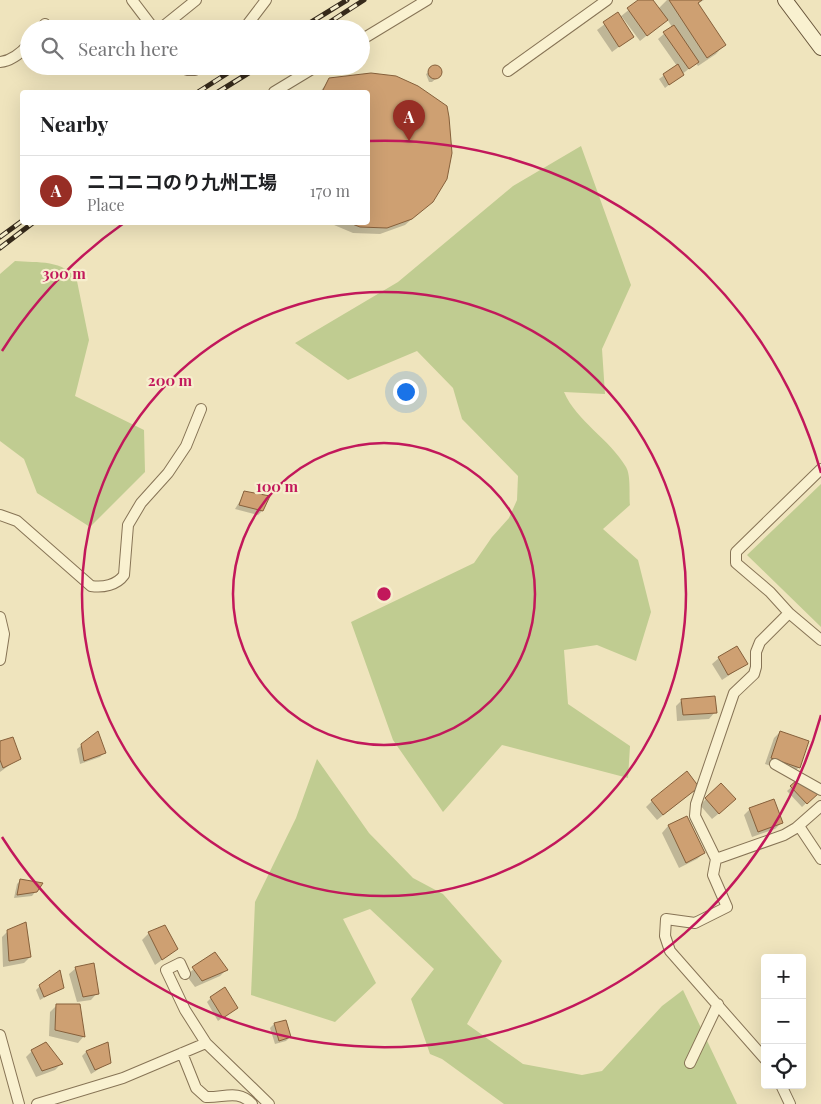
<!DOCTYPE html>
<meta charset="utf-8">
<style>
:root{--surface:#fff;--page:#f6f6f6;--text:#202124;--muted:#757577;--line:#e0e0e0;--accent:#972e25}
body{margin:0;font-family:"Playfair Display","Noto Sans JP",serif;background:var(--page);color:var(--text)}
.controls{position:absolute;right:15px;bottom:15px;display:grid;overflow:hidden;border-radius:5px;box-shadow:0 5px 20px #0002}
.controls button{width:45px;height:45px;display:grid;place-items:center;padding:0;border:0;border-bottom:1px solid var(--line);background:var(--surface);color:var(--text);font:25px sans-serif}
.you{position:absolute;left:405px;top:391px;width:18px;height:18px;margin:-12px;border:4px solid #fff;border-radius:50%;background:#1a73e8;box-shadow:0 0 0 8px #1a73e833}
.badge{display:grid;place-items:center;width:32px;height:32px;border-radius:50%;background:var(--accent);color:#fff;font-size:16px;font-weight:700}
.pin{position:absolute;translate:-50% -41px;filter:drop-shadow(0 1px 2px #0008)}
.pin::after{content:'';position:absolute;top:26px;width:18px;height:15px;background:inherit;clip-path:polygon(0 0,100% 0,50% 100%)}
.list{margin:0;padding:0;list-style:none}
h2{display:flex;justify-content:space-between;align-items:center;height:65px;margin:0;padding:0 20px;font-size:21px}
h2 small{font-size:16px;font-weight:400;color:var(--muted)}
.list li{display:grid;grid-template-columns:32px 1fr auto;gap:15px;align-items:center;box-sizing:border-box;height:70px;padding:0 20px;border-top:1px solid var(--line)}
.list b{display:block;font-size:19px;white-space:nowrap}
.list p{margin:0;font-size:16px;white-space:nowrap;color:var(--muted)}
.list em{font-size:16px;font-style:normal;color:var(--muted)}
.icon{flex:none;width:28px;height:28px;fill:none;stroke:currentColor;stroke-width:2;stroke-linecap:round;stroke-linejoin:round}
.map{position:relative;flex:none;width:821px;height:1104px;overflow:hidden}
.search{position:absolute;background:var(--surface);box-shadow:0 5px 20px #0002;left:20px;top:20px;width:350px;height:55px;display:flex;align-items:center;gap:12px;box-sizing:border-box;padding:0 18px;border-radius:28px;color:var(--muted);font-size:19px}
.panel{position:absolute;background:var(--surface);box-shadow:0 5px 20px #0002;left:20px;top:90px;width:350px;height:135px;border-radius:5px}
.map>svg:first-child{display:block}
</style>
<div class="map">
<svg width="821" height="1104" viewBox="0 0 821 1104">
<rect width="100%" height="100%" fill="#efe4bd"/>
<path fill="#c0cc91" d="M581 146 631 285 602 349 605 394 564 392C577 422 609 438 626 467 631 475 629 495 630 505L603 529 638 560 651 612 636 661 597 645 564 650 568 704 630 746 628 778 502 745 443 812 393 740 351 622 474 563 492 537 509 518 517 500 518 476 462 419 453 388 417 351 348 380 295 343 398 282 513 186Z
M15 261C37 263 65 259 77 281L89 340 75 396 144 430 145 472 90 527 37 493 24 459 0 441V274Z
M821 484V627L747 555Z
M317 759 369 833 413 878 443 894 502 961 467 1024 523 1064 582 1075 602 1071 662 1006 683 990 737 1104H504L442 1059 430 1054 411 999 434 969 370 909 343 919 376 983 335 1022 251 995 255 902 296 818Z"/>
<path fill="#0003" d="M641 0H652L658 9 667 0H704L697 4 724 45 716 54 698 66 696 63 665 88 659 79 677 66 658 39 672 27 667 19 640 41 622 17 621 18 632 37 612 52 597 30 618 14 620 17Z
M437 67 441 74 432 82H429L426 74Z
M330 79 417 87 432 201 405 225 380 234 353 233 327 222H368V92H320Z
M245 493 262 511 258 515 235 509Z
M719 658 746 664 722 680 712 664Z
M682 700 715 712 709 719 677 721 676 706Z
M780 732 799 767 793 773 765 764 774 738Z
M0 743 19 758 0 772Z
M82 745 104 753 100 757 80 764 77 749Z
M803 777 817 793 802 807 787 791Z
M691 793 657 820 646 807 652 801Z
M706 799 728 806 712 819 700 805Z
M750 809 781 823 775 829 752 837 744 815Z
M687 818 704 853 697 859 679 868 662 833 668 826Z
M21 880 36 891 32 896 14 898 17 884Z
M164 927 177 949 155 965 142 940 149 933Z
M8 931 30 957 24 963 3 967 2 937Z
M215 954 226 970 220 976 195 987 186 975Z
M76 968 97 993 91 1000 77 1002 69 974Z
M40 986 62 987 40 1000 36 990Z
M211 998 236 1008 218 1021 207 1002Z
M57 1005 84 1036 78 1043 49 1036 50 1012Z
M274 1024 290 1037 286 1041 275 1044 270 1028Z
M107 1043 110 1062 91 1074 82 1056 86 1052Z
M32 1051 61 1064 55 1070 36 1077 26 1057Z"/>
<path fill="#cea072" stroke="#86603b" d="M638 0H653L668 20 647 36 627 8Z
M669 0H702L698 3 726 45 707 58Z
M618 12 634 37 619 47 603 22Z
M674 25 699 62 689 69 663 32Z
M678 64 684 75 669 85 663 74Z
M428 72a7 7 0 1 1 14 0a7 7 0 1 1-14 0Z
M371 73 396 76 418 86 447 106 449 117 452 153 447 179 433 202 412 219 387 228 360 227 347 222H368V92H322L329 78Z
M244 491 270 496 263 511 239 505Z
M737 646 748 664 728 675 718 657Z
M715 696 717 713 683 715 681 699Z
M98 731 106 753 84 761 81 744Z
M780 731 809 741 800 768 771 758Z
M13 737 21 759 3 768 0 760V741Z
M687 771 699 787 663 815 651 800Z
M803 775 819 793 807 804 790 786Z
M721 783 736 799 719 814 705 798Z
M774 799 783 823 758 832 749 808Z
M687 816 705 853 686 863 668 825Z
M20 879 43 883 37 892 17 895Z
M26 922 31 957 9 961 7 930Z
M165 925 178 949 162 960 148 932Z
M215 952 228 970 202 981 192 967Z
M94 963 99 994 83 997 75 967Z
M60 970 64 988 44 997 39 985Z
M225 987 238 1008 223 1018 210 997Z
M56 1004H80L85 1037 55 1030Z
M286 1020 291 1037 279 1041 274 1023Z
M46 1042 63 1064 42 1071 31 1050Z
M108 1042 111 1063 95 1070 86 1051Z"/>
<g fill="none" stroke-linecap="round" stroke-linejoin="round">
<g stroke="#877456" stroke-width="12">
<path id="street" d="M132 0 154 29
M41 29 45 24
M160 29 196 0
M244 29 266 0
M361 40 427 0
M0 62C12 61 21 53 29 44
M184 66 187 70H195L199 66
M508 71 607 0
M274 92 317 66
M821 469 736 552V563L770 592 789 613 821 640
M0 515 17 521 91 586C103 588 117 585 124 575L128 525 141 503 168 473 186 446 201 409
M0 617 4 634 0 660
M775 764 821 790
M799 826 821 859
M716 859 784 835 796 828 821 806
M185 974 180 963 166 970 185 1010 206 1043 269 1104
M0 1035 19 1104
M182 1053 196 1088 206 1097C223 1098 239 1089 252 1104
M765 1059 670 951 665 936 666 919 695 923 727 907 713 875 716 859 695 816 696 804 734 693 754 674 756 667V652L760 642 789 613
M690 1063 718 1004
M781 1085 790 1104
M37 1104 123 1078 206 1043"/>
</g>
<g stroke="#68553a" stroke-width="16">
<path id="secondary" d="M785 0 821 48"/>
</g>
<use href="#street" stroke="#f9f1d0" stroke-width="10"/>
<use href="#secondary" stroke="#f9f1d0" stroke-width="14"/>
<g stroke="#362a1b" stroke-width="5">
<path id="rail" d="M300 29 347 0
M319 29 364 0
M198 92 239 66
M218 92 260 66
M0 237 22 221
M0 248 34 222"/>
</g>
<use href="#rail" stroke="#f6eecd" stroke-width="3" stroke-dasharray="9" stroke-linecap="butt"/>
</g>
<g fill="none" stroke="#c2185b" stroke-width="2.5">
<circle cx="384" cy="594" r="151"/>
<circle cx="384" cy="594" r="302"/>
<path d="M821 715A453 453 0 0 1 2 837M2 351A453 453 0 0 1 124 223M368 141A453 453 0 0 1 821 473"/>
</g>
<circle cx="384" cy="594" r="8" fill="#c2185b" stroke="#f6eecd" stroke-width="2.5"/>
<g font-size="15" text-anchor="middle" font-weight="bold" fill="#c2185b" stroke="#f6eecd" stroke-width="4.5" stroke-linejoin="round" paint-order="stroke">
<text x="64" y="279">300 m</text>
<text x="170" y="386">200 m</text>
<text x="277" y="492">100 m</text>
</g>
</svg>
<div class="controls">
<button>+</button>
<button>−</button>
<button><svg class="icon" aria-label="locate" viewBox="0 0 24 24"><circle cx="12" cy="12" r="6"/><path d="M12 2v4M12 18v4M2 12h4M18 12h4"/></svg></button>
</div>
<div class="you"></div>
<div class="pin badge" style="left:409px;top:141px">A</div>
<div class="search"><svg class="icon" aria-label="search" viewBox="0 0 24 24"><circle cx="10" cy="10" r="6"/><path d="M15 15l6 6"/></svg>Search here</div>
<section class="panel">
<h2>Nearby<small></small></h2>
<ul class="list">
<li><span class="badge">A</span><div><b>ニコニコのり九州工場</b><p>Place</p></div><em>170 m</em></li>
</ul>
</section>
</div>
